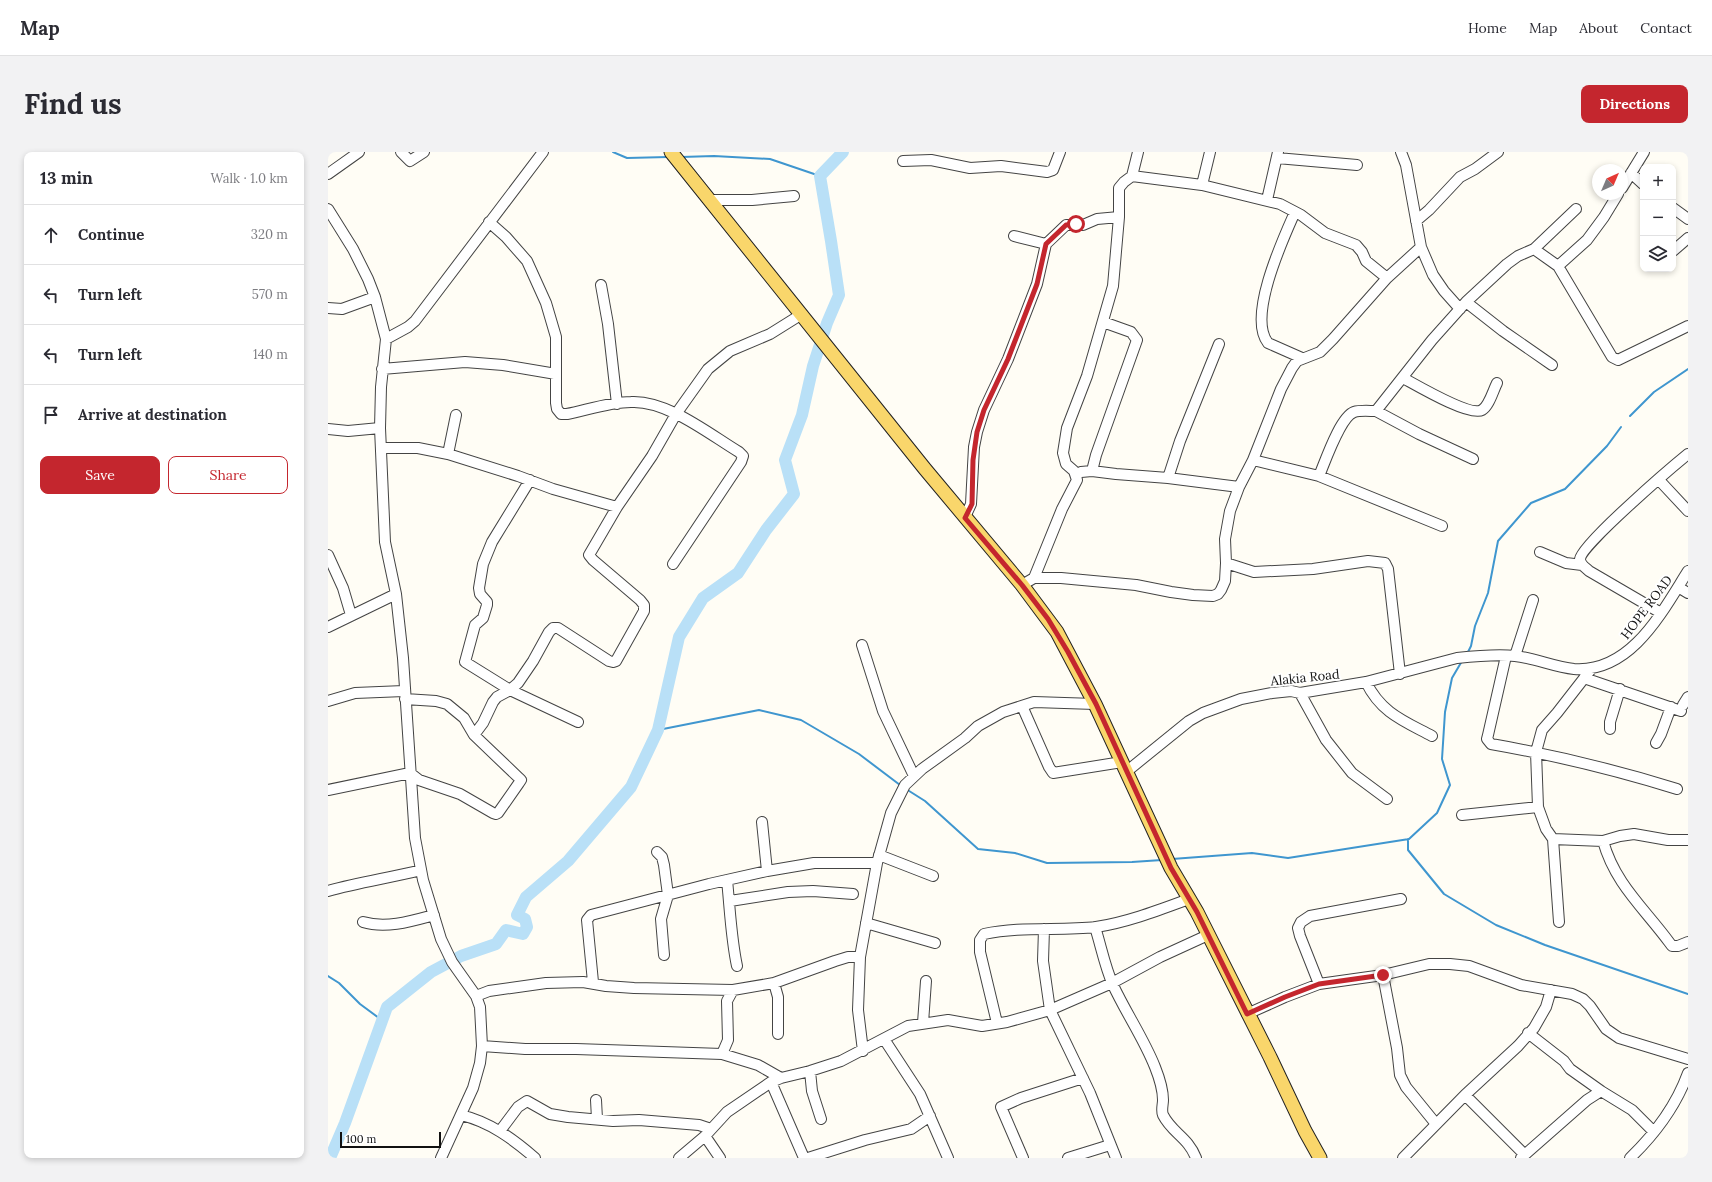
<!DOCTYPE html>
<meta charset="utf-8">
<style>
:root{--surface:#fff;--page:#f2f2f3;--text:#2b2b33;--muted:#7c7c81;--line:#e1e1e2;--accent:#c4262e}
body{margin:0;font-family:Lora,serif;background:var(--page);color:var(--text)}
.controls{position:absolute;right:12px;top:12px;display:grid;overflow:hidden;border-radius:8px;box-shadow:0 2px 6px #0003}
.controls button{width:36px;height:36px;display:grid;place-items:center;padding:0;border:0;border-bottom:1px solid var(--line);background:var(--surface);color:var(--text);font:20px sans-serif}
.compass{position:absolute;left:1264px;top:12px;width:36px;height:36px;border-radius:50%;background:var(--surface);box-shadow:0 2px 6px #0003;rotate:44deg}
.scale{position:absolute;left:12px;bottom:10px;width:101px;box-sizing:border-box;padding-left:4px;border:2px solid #111;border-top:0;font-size:11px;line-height:14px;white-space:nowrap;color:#111;-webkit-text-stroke:3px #fff;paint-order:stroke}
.stop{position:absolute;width:12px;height:12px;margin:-9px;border:3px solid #c4262e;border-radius:50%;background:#fff}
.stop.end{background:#c4262e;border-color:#fff;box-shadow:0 1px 4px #0008}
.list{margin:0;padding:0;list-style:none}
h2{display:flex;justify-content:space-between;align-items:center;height:52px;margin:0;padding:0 16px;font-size:17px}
h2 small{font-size:13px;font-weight:400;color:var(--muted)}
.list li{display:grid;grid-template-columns:26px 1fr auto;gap:12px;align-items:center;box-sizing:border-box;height:60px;padding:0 16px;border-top:1px solid var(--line)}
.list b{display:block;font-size:15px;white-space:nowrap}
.list em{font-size:13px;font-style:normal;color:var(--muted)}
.actions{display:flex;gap:8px;padding:12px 16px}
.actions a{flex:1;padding:9px 0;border:1px solid var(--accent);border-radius:8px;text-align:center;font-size:14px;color:var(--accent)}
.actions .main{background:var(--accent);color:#fff}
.icon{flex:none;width:22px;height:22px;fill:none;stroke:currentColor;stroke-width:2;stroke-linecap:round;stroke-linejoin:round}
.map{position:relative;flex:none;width:1360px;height:1006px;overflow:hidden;border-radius:8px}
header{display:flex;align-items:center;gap:24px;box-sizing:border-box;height:56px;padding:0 20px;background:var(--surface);border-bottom:1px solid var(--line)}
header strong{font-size:19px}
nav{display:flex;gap:22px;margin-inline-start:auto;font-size:14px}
.intro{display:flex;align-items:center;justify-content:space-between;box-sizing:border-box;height:96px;padding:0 24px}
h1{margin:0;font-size:28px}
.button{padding:10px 18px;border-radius:8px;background:var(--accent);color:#fff;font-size:14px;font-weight:700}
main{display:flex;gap:24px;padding:0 24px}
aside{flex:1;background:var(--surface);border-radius:8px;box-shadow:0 2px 6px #0003}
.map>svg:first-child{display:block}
</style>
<header>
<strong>Map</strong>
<nav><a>Home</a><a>Map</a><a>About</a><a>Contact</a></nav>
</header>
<div class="intro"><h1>Find us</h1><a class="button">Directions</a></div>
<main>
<aside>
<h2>13 min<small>Walk · 1.0 km</small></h2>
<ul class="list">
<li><svg class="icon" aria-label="ahead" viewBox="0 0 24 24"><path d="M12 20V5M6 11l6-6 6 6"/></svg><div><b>Continue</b></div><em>320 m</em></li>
<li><svg class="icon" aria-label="left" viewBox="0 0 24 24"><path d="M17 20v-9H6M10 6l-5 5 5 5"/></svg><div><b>Turn left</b></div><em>570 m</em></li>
<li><svg class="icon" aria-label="left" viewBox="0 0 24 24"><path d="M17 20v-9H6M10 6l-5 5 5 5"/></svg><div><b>Turn left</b></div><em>140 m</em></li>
<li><svg class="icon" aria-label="arrive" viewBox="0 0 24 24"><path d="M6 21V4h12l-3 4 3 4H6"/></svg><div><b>Arrive at destination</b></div></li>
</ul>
<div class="actions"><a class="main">Save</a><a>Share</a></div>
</aside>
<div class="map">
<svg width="1360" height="1006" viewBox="0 0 1360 1006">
<rect width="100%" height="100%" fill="#fffdf5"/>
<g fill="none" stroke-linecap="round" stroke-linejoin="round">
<path stroke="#3f96cf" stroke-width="2" d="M285 0 299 6 340 5
M353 5 386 4 442 7 492 24
M1302 264 1326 240 1360 217
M1139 502 1143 494 1147 474 1160 441 1170 389 1203 351 1237 337 1279 294 1293 275
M330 578 431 558 473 568 531 602 572 633
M578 637 597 649 650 697 687 701 719 711 804 710 834 708
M1080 687V698L1116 742 1168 773 1217 793 1360 842
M844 707 924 701 960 706 1081 687 1109 661 1122 633 1114 607 1117 560 1124 526 1134 509
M0 824 11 831 32 852 55 869"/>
<path stroke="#b9e0f7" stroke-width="12" d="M2 1006 17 971 59 855 103 820 133 804 168 792 178 778 195 782 199 775 197 767 189 763 198 745 240 709 303 635 330 578 351 485 375 446 410 421 438 378 466 342 457 308 474 263 485 214 499 171 511 143 503 89 492 24 515 0"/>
<g stroke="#444" stroke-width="12">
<path id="minor" d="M73 0 82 9 96 0
M1073 0 1078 13 1093 95 1105 123 1116 139 1132 157
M949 6 1029 13
M575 9 603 8 642 16 673 14 719 20 725 18 732 0
M1303 21 1315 32
M0 22 31 0
M804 24 874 33 952 52 973 63 997 81 1028 93 1034 100 1038 109 1059 126
M874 33 882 0
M1294 36 1316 0
M1290 42 1276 65 1259 88 1230 114 1284 205 1290 208 1360 174
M381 48H424L466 44
M939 48 950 0
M1345 56 1360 67
M0 57 25 97 40 127 47 145 58 187 53 235 52 276 57 390 68 442 75 506 87 686 95 728 113 787 124 810 148 844 152 855 154 894 152 911 145 936 113 1006
M967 60C955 87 919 165 940 191L974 206
M1088 69 1101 58 1132 25 1147 17 1170 0
M161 70 178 85 199 109 218 151 228 185V251L229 257 233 262H239C259 258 282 250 303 250 339 248 381 282 411 300L415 304 413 310 345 412
M686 84 718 92
M1206 97 1230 114
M1345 99 1360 86
M273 133 280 172 289 252
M1138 150 1175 179 1224 213
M0 156 14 157 47 145
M58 187 80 175 87 169 215 0
M54 217 137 210 175 213 228 222
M1075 226C1088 233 1142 265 1154 258 1161 254 1165 239 1169 231
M1048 259 1091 282 1145 307
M0 277 20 279 52 276
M53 296H90L120 302 190 324 225 337 289 355
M120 302 128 263
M925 308 991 324 1114 374
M764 319 768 303 809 188 803 180 775 170
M748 323 753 320 764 319 788 322 840 326 911 335
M991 324C997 310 1012 265 1026 260 1032 258 1041 259 1048 259L1104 188 1138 150 1179 112 1190 104 1206 97 1248 57
M840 326 852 289 891 192
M202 328 164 390 155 412 151 436 152 442 159 450V453L155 466 147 473 137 510 182 538 250 570
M1331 328 1360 359
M637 365 643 352 646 295 649 280 656 258 680 207 709 132 718 92 738 73H755L769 67 791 65
M1212 400 1238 411 1254 413
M0 403 15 436 23 463
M898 411 926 420 985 417 1040 409 1057 411 1060 417 1072 522
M706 426H733L808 433 843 440 865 443 885 444 890 442 893 438 897 429 898 411 897 387 902 359 911 335 925 308 953 237 964 216 969 209 992 200 1005 187 1059 126 1093 95
M694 433 706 426 734 357 749 328 746 319 738 312 735 301 739 276 759 224 785 134 791 65V36L796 30 804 24 810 0
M1350 435 1360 441
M1333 461 1261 419C1257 415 1252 413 1252 407 1253 393 1344 315 1360 302
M0 475 68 442
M534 493 555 559 586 624
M1178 504 1160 583 1159 587 1163 592C1226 603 1288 618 1349 637
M1187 504 1205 448
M1256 526 1353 559
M1038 530C1053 561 1076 569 1104 584
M972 541 998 588 1024 621 1059 647
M0 549 27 541 76 539
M1355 553 1360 545
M694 554 721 615 725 621 794 610
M1282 577V570L1292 537
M146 583 155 571 165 550 169 545 182 538 190 531 205 509 221 480 225 476H230L281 509 285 510 288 509 316 459V453L312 448 265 408 261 403 289 355 324 304 348 262 380 217 402 199 442 182 474 162
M1328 591 1333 582 1343 555
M798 620 861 569 875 561 913 547 944 541 963 539 972 541 1038 530 1129 506C1148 504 1168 502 1187 504 1207 506 1226 515 1246 517 1303 521 1334 460 1360 419
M0 638 82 621 91 628 132 642 165 661 168 662 170 661 191 631 193 628 191 626 146 583 136 566 119 552 108 549 77 547
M1134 663 1210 655
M434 670 439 719
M1225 687 1275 689 1292 684 1306 682 1340 688H1360
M1275 689C1287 732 1316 756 1341 790L1344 794H1350L1360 790
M329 700 334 705 336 713 340 743 333 767 336 803
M551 703 605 724
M399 728C402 757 403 786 409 814
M0 739C31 730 62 726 93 718
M402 749 460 740 485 739 525 742
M35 770C58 777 84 769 106 763
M1231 770 1225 687 1218 677 1210 655 1208 600 1214 578 1229 561 1264 516
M538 771 607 791
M767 775C773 794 777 815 785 833 798 861 816 887 827 915 831 925 835 937 835 948 835 953 833 958 835 963 844 981 860 985 868 1006
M716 777 715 809 722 858 762 941 788 1006
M1055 823 1069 896 1072 923 1078 935 1108 972
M265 830 259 768 263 763 381 732 439 719 486 711H549
M446 831 450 845V882
M991 832 972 784 970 776 973 770 982 764 1073 747
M148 844 161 839 218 831 255 830 278 834 306 836 405 838 446 831 507 809 520 805H532
M919 862 957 845 991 832 1055 823 1101 812H1122L1141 814 1193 833 1244 842 1255 847 1262 854 1278 877 1291 886 1360 907
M595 871 598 829
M669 871 652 800V788L656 782C693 774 731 779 768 775 800 770 831 758 861 747
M1200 881 1236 909 1242 917 1273 939
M556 887 592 942 620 1006
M154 894 197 897H248L394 902 430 913 453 926
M535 899 530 858 532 805 549 711 563 661 577 633 594 617 637 586 650 574 675 560 706 550 767 552
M394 902 400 888 399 849 405 838
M482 919 484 939 493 967
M443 930 476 1006
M1137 943 1197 1003
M268 948 269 967
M133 963C162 970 185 987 207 1006
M172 979 190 955 199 949 222 962 240 965 285 969 311 968 371 973 383 977
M377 984 392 1006
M351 1006 377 984 399 960 443 930 453 926 482 919 513 909 580 874 620 868 654 874 679 870 722 858 784 831 832 805 880 783
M480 1006 537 988 583 977 602 964
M695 1006 673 955 693 946 755 926
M740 1006 782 993
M1075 1006 1137 943 1190 894 1206 876 1218 855 1223 838
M1193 1006 1259 948 1273 939 1304 958 1326 980
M1302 1006C1327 982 1348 954 1360 921"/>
</g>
<g stroke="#222" stroke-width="15">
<path id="major" d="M343 0 597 317 694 433 729 480 767 552 843 716 869 760 942 905 977 979 992 1006"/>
</g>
<use href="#minor" stroke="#fff" stroke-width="10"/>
<use href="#major" stroke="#f9d66b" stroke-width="13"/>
</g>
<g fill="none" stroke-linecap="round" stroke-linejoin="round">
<path stroke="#c4262e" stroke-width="5" d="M748 72 738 73 718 92 709 132 680 207 656 258 649 280 645 308 644 352 637 366 694 433 720 467 740 500 768 552 843 716 869 760 919 862 957 845 991 832 1055 823"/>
</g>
<g text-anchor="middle" stroke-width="4" stroke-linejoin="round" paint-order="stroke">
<g font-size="13" fill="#111" stroke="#fff">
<text transform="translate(1318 455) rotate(-53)" y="5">HOPE ROAD</text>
<text transform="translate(977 525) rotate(-6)" y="5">Alakia Road</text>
</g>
</g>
</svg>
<div class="controls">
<button>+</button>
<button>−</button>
<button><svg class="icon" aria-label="layers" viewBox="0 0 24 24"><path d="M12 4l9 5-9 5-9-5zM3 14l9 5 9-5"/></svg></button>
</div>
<svg class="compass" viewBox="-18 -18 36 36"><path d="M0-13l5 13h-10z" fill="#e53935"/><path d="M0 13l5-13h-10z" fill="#7c7c81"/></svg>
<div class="scale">100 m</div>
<div class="stop" style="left:748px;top:72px"></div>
<div class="stop end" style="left:1055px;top:823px"></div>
</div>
</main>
